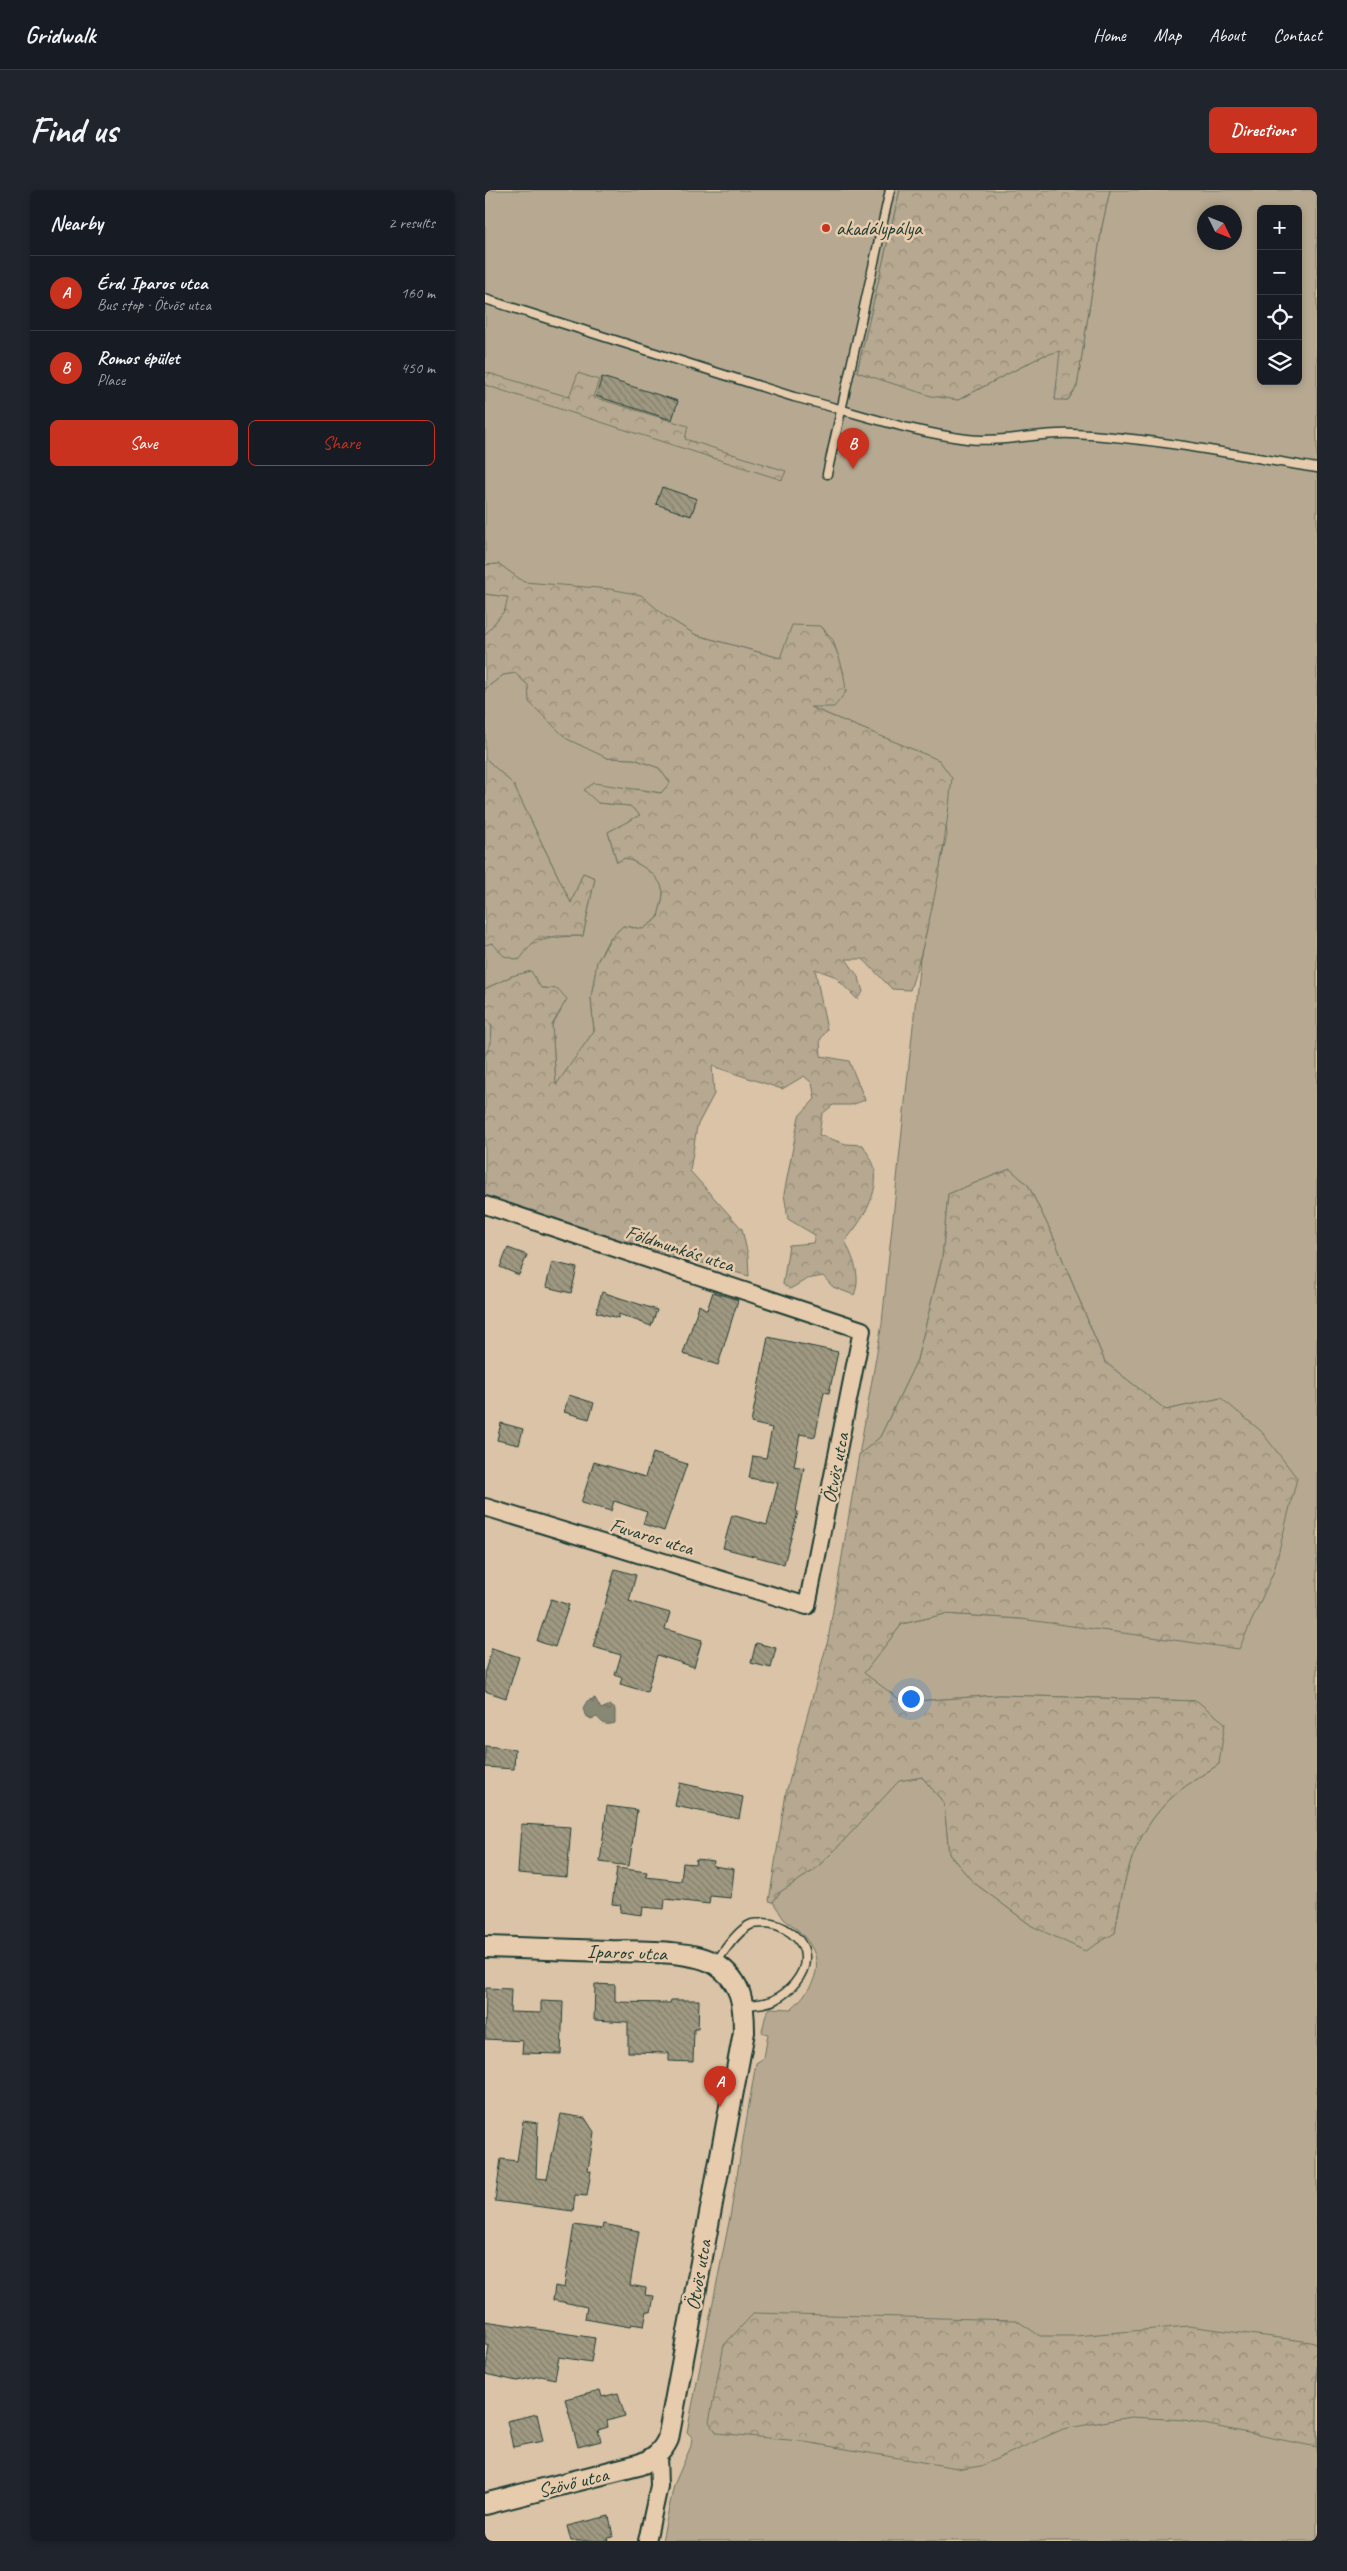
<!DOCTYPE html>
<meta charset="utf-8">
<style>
:root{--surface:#171b24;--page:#20242c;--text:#f1f3f6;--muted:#9ea1a6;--line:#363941;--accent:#c8321e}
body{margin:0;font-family:Caveat,sans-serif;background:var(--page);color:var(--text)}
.controls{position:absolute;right:15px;top:15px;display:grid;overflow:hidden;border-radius:8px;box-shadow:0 2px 8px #0003}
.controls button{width:45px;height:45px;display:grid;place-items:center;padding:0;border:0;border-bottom:1px solid var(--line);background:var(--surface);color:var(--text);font:25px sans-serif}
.compass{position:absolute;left:712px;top:15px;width:45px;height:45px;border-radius:50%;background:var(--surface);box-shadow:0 2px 8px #0003;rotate:133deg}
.you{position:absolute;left:425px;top:1508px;width:18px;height:18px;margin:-12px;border:4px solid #fff;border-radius:50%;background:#1a73e8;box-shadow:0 0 0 8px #1a73e833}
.badge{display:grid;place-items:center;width:32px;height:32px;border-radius:50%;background:var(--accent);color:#fff;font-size:16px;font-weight:700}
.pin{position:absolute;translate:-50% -41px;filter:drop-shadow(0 1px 2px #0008)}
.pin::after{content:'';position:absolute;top:26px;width:18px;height:15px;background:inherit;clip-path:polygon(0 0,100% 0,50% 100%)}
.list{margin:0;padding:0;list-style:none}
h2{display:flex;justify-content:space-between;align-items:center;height:65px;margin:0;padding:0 20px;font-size:21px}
h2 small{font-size:16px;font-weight:400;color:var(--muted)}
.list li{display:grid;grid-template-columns:32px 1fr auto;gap:15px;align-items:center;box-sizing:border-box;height:75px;padding:0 20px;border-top:1px solid var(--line)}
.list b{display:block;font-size:19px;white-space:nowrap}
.list p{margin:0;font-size:16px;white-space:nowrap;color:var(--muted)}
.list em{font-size:16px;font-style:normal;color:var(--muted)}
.actions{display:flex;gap:10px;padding:15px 20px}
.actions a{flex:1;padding:11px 0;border:1px solid var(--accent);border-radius:8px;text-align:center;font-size:18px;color:var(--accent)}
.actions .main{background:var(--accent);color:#fff}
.icon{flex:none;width:28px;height:28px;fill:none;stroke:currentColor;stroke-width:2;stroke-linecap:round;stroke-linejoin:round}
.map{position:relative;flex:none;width:832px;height:2351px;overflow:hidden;border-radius:8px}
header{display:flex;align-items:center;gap:30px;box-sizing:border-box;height:70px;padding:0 25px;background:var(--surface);border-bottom:1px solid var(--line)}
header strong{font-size:24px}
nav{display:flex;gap:28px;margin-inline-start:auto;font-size:18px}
.intro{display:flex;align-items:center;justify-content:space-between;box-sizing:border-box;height:120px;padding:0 30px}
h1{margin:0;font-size:35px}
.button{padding:12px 22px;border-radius:8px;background:var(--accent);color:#fff;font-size:18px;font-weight:700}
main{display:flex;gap:30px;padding:0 30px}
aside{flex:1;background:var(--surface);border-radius:8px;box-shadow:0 2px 8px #0003}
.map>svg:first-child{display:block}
</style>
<header>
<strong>Gridwalk</strong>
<nav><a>Home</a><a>Map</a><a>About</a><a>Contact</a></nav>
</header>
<div class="intro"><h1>Find us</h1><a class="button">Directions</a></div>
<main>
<aside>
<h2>Nearby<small>2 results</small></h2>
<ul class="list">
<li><span class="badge">A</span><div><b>Érd, Iparos utca</b><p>Bus stop · Ötvös utca</p></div><em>160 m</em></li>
<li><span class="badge">B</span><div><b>Romos épület</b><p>Place</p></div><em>450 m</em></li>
</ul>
<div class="actions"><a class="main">Save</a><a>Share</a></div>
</aside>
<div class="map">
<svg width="832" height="2351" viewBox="0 0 832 2351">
<defs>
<pattern id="forest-crowns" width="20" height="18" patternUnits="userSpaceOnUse" patternTransform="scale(1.25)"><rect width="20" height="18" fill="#b7a991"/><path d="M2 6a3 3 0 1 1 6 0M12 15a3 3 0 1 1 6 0" fill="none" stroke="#948b77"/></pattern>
<pattern id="water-ripples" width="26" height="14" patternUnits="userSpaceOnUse" patternTransform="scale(1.25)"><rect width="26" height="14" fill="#888874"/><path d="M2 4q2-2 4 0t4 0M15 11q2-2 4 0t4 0" fill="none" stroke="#6f7060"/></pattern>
<pattern id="building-back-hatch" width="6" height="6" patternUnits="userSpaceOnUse" patternTransform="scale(1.25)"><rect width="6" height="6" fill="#a09982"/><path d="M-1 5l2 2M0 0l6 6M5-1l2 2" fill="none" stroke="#827e6b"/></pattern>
</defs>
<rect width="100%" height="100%" fill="#dac3a6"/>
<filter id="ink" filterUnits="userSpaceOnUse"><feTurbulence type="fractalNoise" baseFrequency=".02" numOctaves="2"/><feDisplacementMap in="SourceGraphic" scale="10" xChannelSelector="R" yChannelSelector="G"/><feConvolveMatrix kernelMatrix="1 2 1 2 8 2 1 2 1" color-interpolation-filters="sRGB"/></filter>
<g filter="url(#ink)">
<path fill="#b7a991" stroke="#6b7362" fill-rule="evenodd" d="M0 0H415L372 182 473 210 557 166 576 160 570 209 583 210 592 197 617 36 625 0H832V2351H177L189 2295 206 2256 207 2247 202 2242 245 2027 271 1873 279 1868 283 1844 277 1842 281 1824 285 1818 306 1819C333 1794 343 1770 314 1741 310 1736 303 1733 299 1729 295 1724 292 1717 288 1712L295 1702 328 1681 349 1661 414 1590 437 1587 459 1613 464 1664 488 1692 547 1736 630 1743C638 1692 646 1648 684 1610 698 1596 718 1585 734 1574L712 1511 514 1505 417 1512 378 1483 417 1434 460 1424 536 1429 736 1208 681 1220 620 1172 567 1044 543 995 525 979 463 1004 457 1069 432 1170 395 1247 374 1265 397 1133 435 769 462 644 453 570 323 516 359 484 348 450 336 436 295 468 211 445 180 426 155 405 38 392 14 374 0 375ZM776 19H813V191H776ZM719 22H749V52H719Z
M0 404 23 407 20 420 0 445Z
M30 483 122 568 149 569 174 578 185 593 176 603 153 599 113 613 145 616 156 625 123 642 132 672 140 668C154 673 179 687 178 705 177 713 174 721 173 728L158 739 138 736 124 749 112 772 106 808 109 841 71 896 67 835 76 821 73 799 56 798 27 786 0 799V755L7 753 19 765C50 751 64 746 98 746L110 688 98 683 86 713 28 594 0 568V499L18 485Z
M0 827 7 837 6 854 0 866Z"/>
<path fill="url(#forest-crowns)" stroke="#6b7362" d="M415 0H625L617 36 592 197 583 210H570L575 161 557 166 473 210 446 206 372 182Z
M0 182 84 207 93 183 114 190 108 207 203 236 200 249 301 281 297 290 0 195Z
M14 374 39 392 125 399 156 405 180 426 211 445 295 468 307 435 336 436C352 455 359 477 361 502L349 517H325L454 570 467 588C460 659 447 732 425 800L407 799 378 769H361L374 788 378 802 372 809 349 786 330 779 342 840 335 850 336 866 364 871 380 910 366 915H348L337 924 334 945 361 954 378 955C381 962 387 969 389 976 396 1003 376 1032 360 1051 368 1068 377 1087 369 1105L348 1097 338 1086 322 1089 305 1099 298 1094 304 1055 328 1053 330 1045 303 1029 299 1004 314 926 330 909 327 893 319 886 297 899 227 876 229 904 212 936 205 981 257 1039 263 1066 264 1086 128 1048 0 1006V866L6 853 7 837 0 827V799L27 786 46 781 56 798 73 799 82 809 67 835 71 895 109 841 106 808 112 772 125 749 138 736 158 739 173 728C174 721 177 713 178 705 179 687 154 673 140 668L132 672 123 642 155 625 145 616 113 613 99 600 109 593 176 603 185 593 174 578 149 569 122 568 82 549 44 512 43 495 30 483 18 485 0 499V445L20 420 23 407 0 404V375Z
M0 568 28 594 86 713 98 683 110 688 98 746H72L50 750 34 770 19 766 7 753 0 755Z
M525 979 543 995 567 1044 620 1172 681 1220 736 1208 776 1241 812 1288 789 1381 754 1459 536 1429 460 1424 417 1434 379 1483 418 1512 514 1505 712 1511 740 1533 734 1574C718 1585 698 1596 684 1610 646 1648 638 1692 630 1743L600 1761 547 1736 488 1692 464 1664 459 1613 437 1587 414 1591 349 1661 328 1681 295 1702 288 1712 284 1711 301 1603 343 1450 374 1265 395 1247 432 1170 457 1069 463 1004Z
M269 2123 531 2130 555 2146H591L703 2136 826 2152 832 2154V2257L699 2230 646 2227 578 2239 496 2276 478 2279 314 2251 232 2243 224 2232 239 2155Z"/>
<path fill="url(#water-ripples)" stroke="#5e6a5a" d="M110 1508 116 1519 125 1515 130 1519V1533C121 1536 118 1534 112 1527L106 1529 100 1525 98 1518 102 1511Z"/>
<path fill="url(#building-back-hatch)" stroke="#1f3d34" d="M117 187 193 211 187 230 111 206Z
M177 297 212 309 206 326 171 314Z
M23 1058 42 1065 34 1085 15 1077Z
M67 1072 92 1078 86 1103 61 1097Z
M117 1102 172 1120 166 1136 134 1124 133 1128 111 1122Z
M228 1102 253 1110 233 1175 198 1164 214 1115 222 1120Z
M283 1147 353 1162 344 1203 339 1202 330 1247 315 1244 309 1276 319 1278 311 1321 313 1322 299 1374 238 1358 247 1325 282 1335 293 1293 264 1288 268 1266 281 1268 287 1238 266 1233Z
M84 1205 109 1213 104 1229 79 1222Z
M16 1233 38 1239 34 1255 12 1250Z
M168 1263 202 1274 179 1341 158 1334 162 1322 129 1311 126 1321 96 1313 109 1272 160 1287Z
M130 1379 151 1385 144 1411 185 1423 180 1439 217 1450 209 1477 172 1465 162 1502 135 1494 137 1488 130 1485 136 1465 108 1457Z
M66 1409 84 1415 70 1457 52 1451Z
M271 1453 291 1458 286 1478 266 1473Z
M7 1458 34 1467 21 1508 0 1501V1481Z
M0 1556 30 1559 29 1579 0 1577Z
M195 1593 258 1607 254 1629 190 1616Z
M122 1616 152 1620 144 1676 115 1672Z
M36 1634 86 1637 82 1687 33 1683Z
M211 1669 229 1671 228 1676 249 1679 246 1708 225 1706 224 1714 180 1709 179 1719 158 1717 157 1725 135 1722 136 1715 127 1714 132 1678 162 1682 161 1687 196 1691 198 1673 210 1674Z
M110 1794 130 1795V1812L185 1813 186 1810H214L213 1839H209L208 1872 184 1871V1863L143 1862V1832L109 1830Z
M1 1798 26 1799 25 1822 56 1823V1811L78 1812 76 1864 37 1863 38 1851 0 1849Z
M76 1924 100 1928 109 1942 103 1980 106 1981 102 2006 90 2005 88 2021 10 2011 16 1969 32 1971 38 1931 53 1933 51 1988 62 1989Z
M118 2034 154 2041 145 2095 161 2098 160 2105 169 2106 166 2122 162 2121 159 2136 146 2134 145 2137 100 2129 102 2117 68 2110 70 2096 79 2098 89 2035 117 2039Z
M0 2131 110 2148 106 2172 74 2167 70 2189 56 2186 32 2191 0 2184 4 2156 0 2155Z
M115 2200 117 2207 133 2203 140 2226 122 2231 123 2237 113 2240 116 2251 93 2257 80 2209Z
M52 2224 58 2251 28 2257 22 2231Z
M124 2326 128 2347 123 2348 124 2351H86L82 2336Z"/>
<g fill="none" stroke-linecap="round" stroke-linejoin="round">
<g stroke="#1f3d34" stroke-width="11">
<path id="service" d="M0 109 309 207C367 221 423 242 482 249 519 253 554 242 588 244 670 248 751 265 832 278
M342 284 405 0
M231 1773C238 1762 254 1739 267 1734 270 1733 275 1734 278 1733 297 1733 321 1748 320 1769 320 1786 303 1803 289 1810 281 1814 268 1814 259 1816"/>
</g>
<g stroke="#1f3d34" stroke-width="20">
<path id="minor" d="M0 1015 377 1140 322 1416 0 1317
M162 2351 174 2296 173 2265"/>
</g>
<g stroke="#1f3d34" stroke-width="24">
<path id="tertiary" d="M0 1757C41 1758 82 1760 122 1761 151 1762 208 1759 232 1775 257 1792 259 1814 259 1842L183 2249C177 2263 167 2270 153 2275L0 2314"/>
</g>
<use href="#service" stroke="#e6cbad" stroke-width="8"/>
<use href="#minor" stroke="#e6cbad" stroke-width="16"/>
<use href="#tertiary" stroke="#e6cbad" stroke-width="20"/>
</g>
</g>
<circle fill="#c8321e" stroke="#e6cbad" stroke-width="2" cx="341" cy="38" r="5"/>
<g text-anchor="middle" stroke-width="5" stroke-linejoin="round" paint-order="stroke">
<g font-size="20" fill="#1f3d34" stroke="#e6cbad" text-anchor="start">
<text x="351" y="45">akadálypálya</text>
</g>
<g font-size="20" fill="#1f3d34" stroke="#e6cbad">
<text transform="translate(195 1058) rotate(18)" y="7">Földmunkás utca</text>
<text transform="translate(350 1278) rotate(-79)" y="7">Ötvös utca</text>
<text transform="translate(167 1346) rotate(17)" y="7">Fuvaros utca</text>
<text transform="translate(142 1762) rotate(2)" y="7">Iparos utca</text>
<text transform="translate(213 2085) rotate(-80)" y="7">Ötvös utca</text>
<text transform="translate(88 2292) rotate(-14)" y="7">Szövő utca</text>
</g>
</g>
</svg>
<div class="controls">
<button>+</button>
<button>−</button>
<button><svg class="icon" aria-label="locate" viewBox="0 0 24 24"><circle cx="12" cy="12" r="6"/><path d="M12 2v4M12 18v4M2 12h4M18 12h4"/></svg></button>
<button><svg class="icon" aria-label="layers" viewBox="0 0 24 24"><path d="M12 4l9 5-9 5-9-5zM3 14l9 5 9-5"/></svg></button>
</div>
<svg class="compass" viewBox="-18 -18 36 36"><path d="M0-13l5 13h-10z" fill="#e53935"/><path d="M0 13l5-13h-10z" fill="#9ea1a6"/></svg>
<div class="you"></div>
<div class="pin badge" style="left:235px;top:1917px">A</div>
<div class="pin badge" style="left:368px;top:279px">B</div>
</div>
</main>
